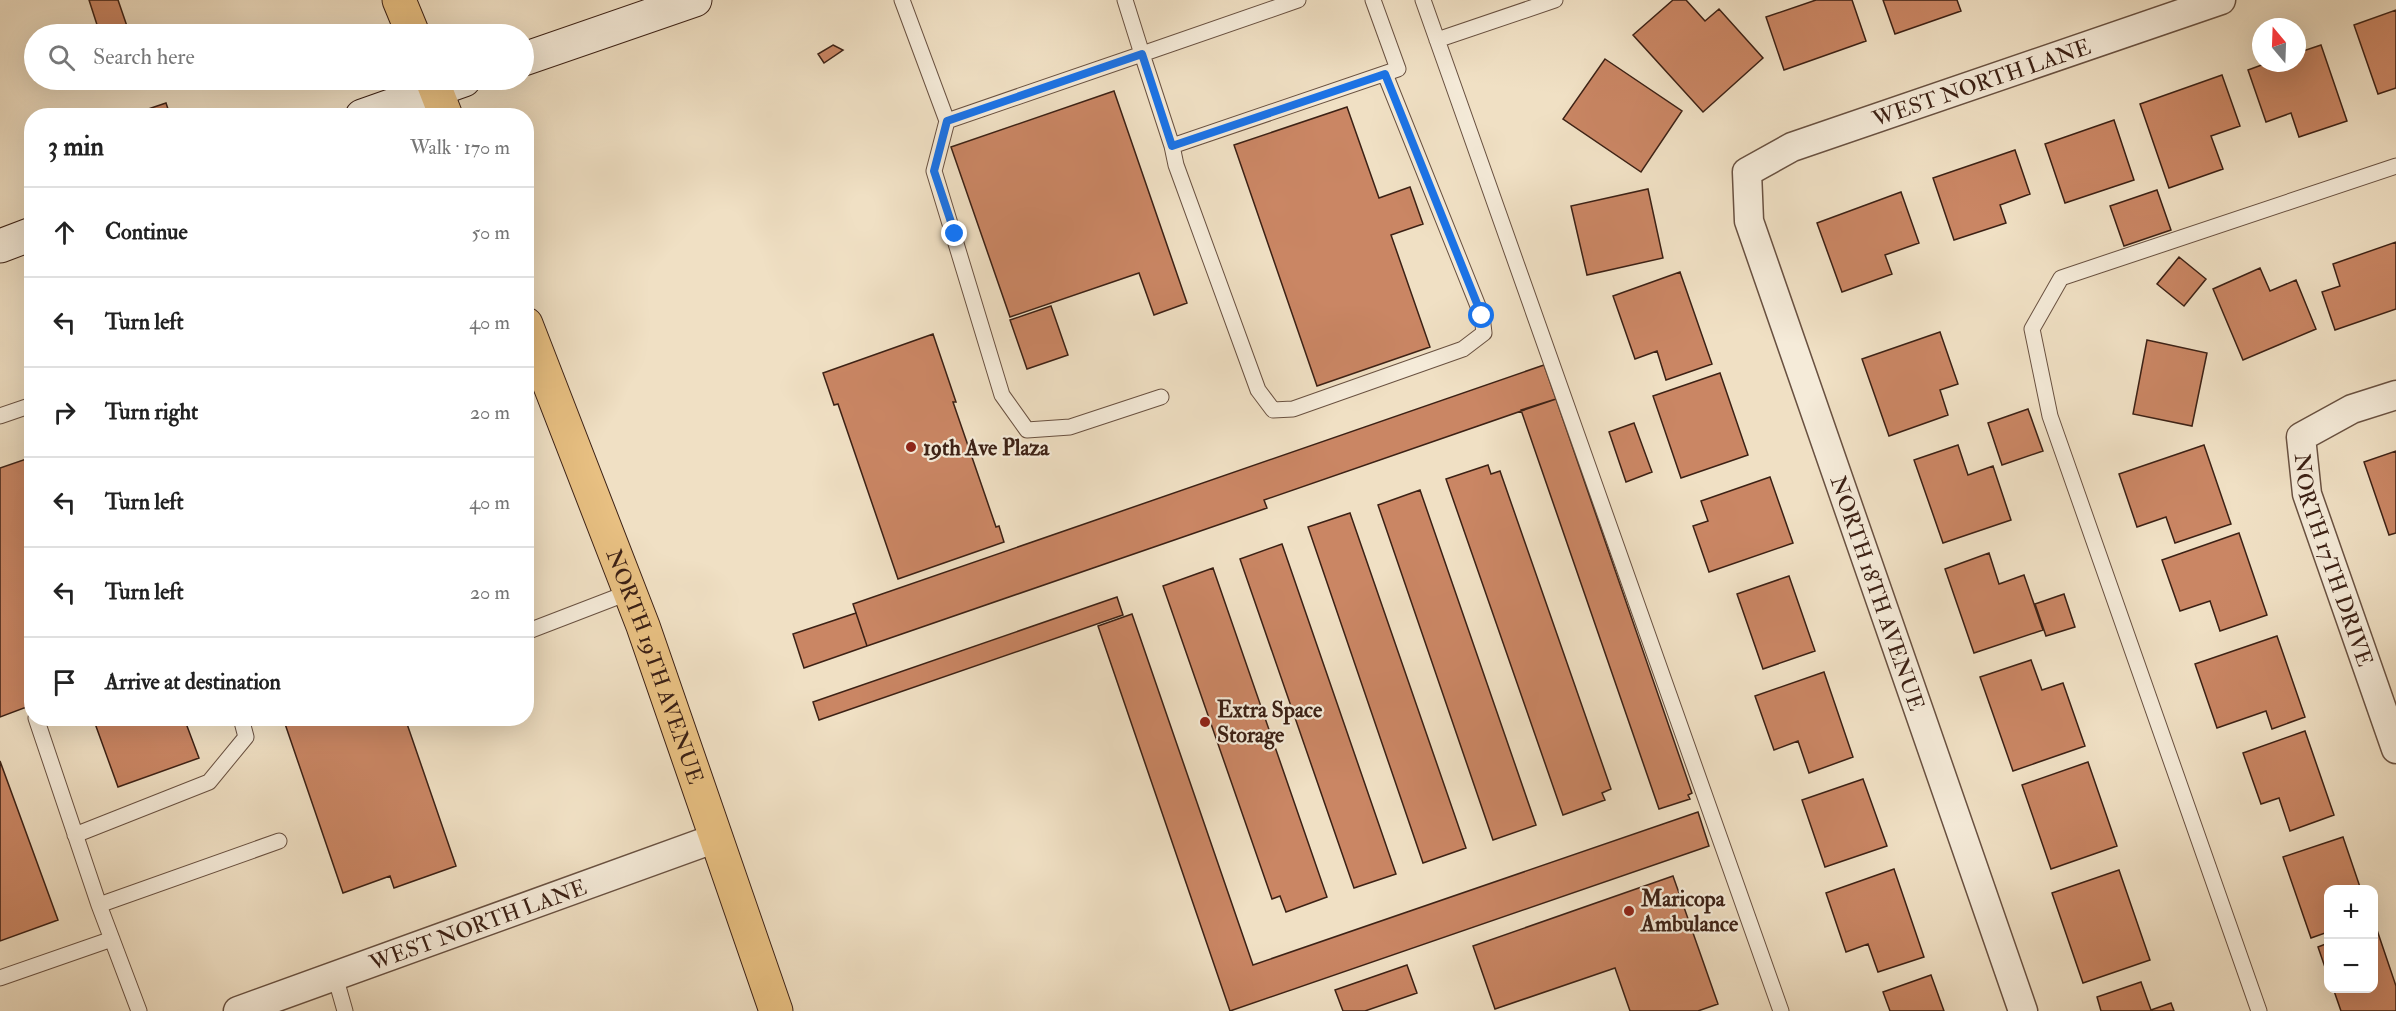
<!DOCTYPE html>
<meta charset="utf-8">
<style>
:root{--surface:#fff;--page:#f2f2f2;--text:#222;--muted:#767676;--line:#e0e0e0}
body{margin:0;font-family:"IM FELL Double Pica",serif;background:var(--page);color:var(--text)}
.controls{position:absolute;right:18px;bottom:18px;display:grid;overflow:hidden;border-radius:12px;box-shadow:0 6px 24px #0002}
.controls button{width:54px;height:54px;display:grid;place-items:center;padding:0;border:0;border-bottom:2px solid var(--line);background:var(--surface);color:var(--text);font:30px sans-serif}
.compass{position:absolute;left:2252px;top:18px;width:54px;height:54px;border-radius:50%;background:var(--surface);box-shadow:0 6px 24px #0002;rotate:341deg}
.stop{position:absolute;width:18px;height:18px;margin:-14px;border:4px solid #1a73e8;border-radius:50%;background:#fff}
.stop.end{background:#1a73e8;border-color:#fff;box-shadow:0 2px 6px #0008}
.list{margin:0;padding:0;list-style:none}
h2{display:flex;justify-content:space-between;align-items:center;height:78px;margin:0;padding:0 24px;font-size:26px}
h2 small{font-size:20px;font-weight:400;color:var(--muted)}
.list li{display:grid;grid-template-columns:39px 1fr auto;gap:18px;align-items:center;box-sizing:border-box;height:90px;padding:0 24px;border-top:2px solid var(--line)}
.list b{display:block;font-size:22px;white-space:nowrap}
.list em{font-size:20px;font-style:normal;color:var(--muted)}
.icon{flex:none;width:33px;height:33px;fill:none;stroke:currentColor;stroke-width:2;stroke-linecap:round;stroke-linejoin:round}
.map{position:relative;flex:none;width:2396px;height:1011px;overflow:hidden}
.search{position:absolute;background:var(--surface);box-shadow:0 6px 24px #0002;left:24px;top:24px;width:510px;height:66px;display:flex;align-items:center;gap:15px;box-sizing:border-box;padding:0 21px;border-radius:33px;color:var(--muted);font-size:22px}
.panel{position:absolute;background:var(--surface);box-shadow:0 6px 24px #0002;left:24px;top:108px;width:510px;height:618px;border-radius:24px}
.map>svg:first-child{display:block}
</style>
<div class="map">
<svg width="2396" height="1011" viewBox="0 0 2396 1011">
<rect width="100%" height="100%" fill="#f0e0c4"/>
<filter id="stains"><feTurbulence type="fractalNoise" baseFrequency=".00333" numOctaves="4"/><feColorMatrix values="0 0 0 0 .2 0 0 0 0 .09 0 0 0 0 .02 0 0 0 .5 -.17"/></filter>
<radialGradient id="worn" r=".72"><stop offset=".6" stop-color="#630" stop-opacity="0"/><stop offset="1" stop-color="#630" stop-opacity=".3"/></radialGradient>
<path fill="#ca8664" stroke="#3c2115" stroke-width="1.5" d="M89 0H118L129 32 121 34H100Z
M1673 0H1686L1705 21 1719 9 1763 58 1703 112 1633 35Z
M1816 0H1852L1866 41 1784 70 1766 17Z
M1883 0H1957L1961 11 1895 34Z
M2396 10V88L2378 94 2354 25Z
M833 45 843 50 824 63 818 54Z
M2321 45 2347 121 2299 137 2291 113 2266 122 2248 70 2267 63H2297V53Z
M1605 59 1682 111 1641 172 1563 119Z
M2222 75 2240 126 2211 136 2223 169 2169 188 2140 104Z
M1114 91 1187 303 1154 315 1139 273 1010 317 951 147Z
M166 103 169 112 151 116 145 110Z
M1347 107 1379 198 1410 187 1423 224 1391 235 1430 347 1317 386 1234 145Z
M2114 120 2134 180 2065 203 2045 144Z
M2015 150 2030 194 2000 205 2006 223 1954 240 1933 178Z
M1648 189 1663 258 1587 275 1571 206Z
M2157 190 2171 230 2124 246 2110 206Z
M1901 192 1919 243 1885 255 1892 274 1842 292 1817 223Z
M2396 242V309L2335 330 2322 292 2340 286 2333 264Z
M2179 257 2206 279 2184 306 2157 284Z
M2260 268 2270 291 2296 280 2316 329 2243 360 2213 289Z
M1680 272 1712 364 1666 380 1657 351 1635 359 1613 296Z
M1051 306 1068 355 1027 369 1010 320Z
M1940 332 1958 384 1940 390 1948 415 1889 436 1862 359Z
M933 334 956 402H953L996 527 999 526 1004 542 898 579 838 404 834 405 823 373Z
M2147 340 2207 353 2192 426 2133 414Z
M1544 365 1556 399 1264 500 1267 508 867 646 853 604Z
M1720 373 1748 455 1681 478 1653 396Z
M1556 399 1692 793 1688 795 1690 799 1659 809 1521 410Z
M2028 409 2043 451 2002 465 1988 423Z
M1634 423 1652 472 1626 482 1609 432Z
M1958 445 1968 475 1993 466 2011 520 1943 543 1914 460Z
M2204 445 2231 524 2175 543 2166 517 2137 527 2119 474Z
M2396 451V533L2389 535 2364 462Z
M32 457V705L0 717V468Z
M1488 465 1491 474 1500 471 1611 789 1602 793 1605 800 1563 815 1446 479Z
M1770 477 1793 543 1709 572 1693 526 1708 521 1701 501Z
M1420 490 1536 825 1493 840 1378 505Z
M1350 513 1466 848 1423 863 1308 527Z
M2239 533 2267 615 2220 631 2210 601 2180 611 2162 560Z
M1282 544 1396 874 1354 888 1240 559Z
M1989 553 1999 584 2024 575 2043 630 1974 653 1945 569Z
M1213 568 1327 897 1286 912 1280 896 1272 899 1163 586Z
M1789 576 1815 651 1763 669 1737 594Z
M2064 594 2075 627 2046 636 2035 604Z
M1117 597 1123 615 819 720 813 702Z
M856 613 867 646 804 668 793 634Z
M1132 614 1253 965 1698 812 1709 846 1230 1011 1098 626Z
M2277 636 2305 717 2272 729 2266 711 2217 728 2195 664Z
M2031 660 2042 690 2063 683 2085 746 2013 771 1980 677Z
M1824 672 1853 757 1809 773 1798 741 1774 750 1755 696Z
M93 718H184L199 758 118 787Z
M283 718H405L456 866 394 888 390 876 343 893Z
M2305 731 2334 815 2290 831 2279 798 2261 804 2243 753Z
M0 761 58 920 0 941Z
M2088 762 2117 846 2051 869 2022 785Z
M1863 779 1887 846 1825 867 1802 800Z
M2343 837 2361 890H2328V932L2311 938 2283 857Z
M1894 869 1924 957 1878 972 1868 944 1846 952 1826 893Z
M2119 870 2150 960 2083 983 2052 893Z
M1673 876 1718 1004 1698 1011H1630L1615 968 1495 1009 1473 946Z
M2376 927 2396 986V1011H2341L2333 988H2374V928Z
M2328 943V976L2318 947Z
M1407 965 1417 993 1365 1011H1343L1335 990Z
M1931 975 1944 1011H1890L1883 992Z
M2141 982 2151 1010 2171 1003 2174 1011H2101L2097 997Z"/>
<g fill="none" stroke-linecap="round" stroke-linejoin="round">
<g stroke="#695141" stroke-width="17">
<path id="service" d="M902 0 947 121 1142 54 1125 0
M1298 0 1142 54 1172 146 1398 69 1373 0
M1423 0 1781 1011
M1437 40 1555 0
M947 121 934 171 1002 395 1027 430 1070 427 1161 397
M1172 146 1176 165 1258 390 1273 410 1293 409 1463 349 1484 333 1482 316 1385 74
M0 416 32 405
M526 632 630 592
M36 718 99 905 139 1011
M75 835 209 782 246 737 241 718
M99 905 279 841
M335 976 345 1011
M0 978 112 939
M2259 1011 2050 416 2032 329 2061 278 2396 166"/>
</g>
<g stroke="#695141" stroke-width="31">
<g id="minor">
<path id="s1" d="M2396 395 2352 409 2301 437 2307 494 2396 749"/>
<path id="s2" d="M238 1011 716 838"/>
<path id="s3" d="M2023 1011 1749 221 1747 172 1792 147 2221 0"/>
</g>
</g>
<g stroke="#3c2115" stroke-width="35">
<path id="secondary" d="M524 59 695 0
M362 116 464 80
M0 246 32 234"/>
</g>
<g stroke="#3c2115" stroke-width="35">
<g id="primary">
<path d="M399 0 413 34"/>
<path d="M432 80 446 116"/>
<path id="s4" d="M526 324 643 626 776 1011"/>
</g>
</g>
<use href="#service" stroke="#f5ebd9" stroke-width="15"/>
<use href="#minor" stroke="#f5ebd9" stroke-width="28"/>
<use href="#secondary" stroke="#f5ebd9" stroke-width="33"/>
<use href="#primary" stroke="#e8c082" stroke-width="33"/>
</g>
<g fill="none" stroke-linecap="round" stroke-linejoin="round">
<path stroke="#1a73e8" stroke-width="8" d="M955 234 934 171 947 121 1142 54 1172 146 1385 74 1482 316"/>
</g>
<g fill="#8f2418" stroke="#f5ebd9" stroke-width="2">
<circle cx="911" cy="447" r="6"/>
<circle cx="1205" cy="722" r="6"/>
<circle cx="1629" cy="911" r="6"/>
</g>
<g text-anchor="middle" stroke-width="4.5" stroke-linejoin="round" paint-order="stroke">
<g font-size="22" fill="#3c2115" stroke="#f5ebd9">
<text dy="8" stroke="none"><textPath href="#s3" startOffset="1137">WEST NORTH LANE</textPath></text>
<text dy="8" stroke="none"><textPath href="#s1" startOffset="232">NORTH 17TH DRIVE</textPath></text>
<text transform="translate(1878 593) rotate(71)" y="8">NORTH 18TH AVENUE</text>
<text dy="8" stroke="none"><textPath href="#s4" startOffset="366">NORTH 19TH AVENUE</textPath></text>
<text dy="8" stroke="none"><textPath href="#s2" startOffset="255">WEST NORTH LANE</textPath></text>
</g>
<g font-size="22" font-weight="bold" fill="#3c2115" stroke="#f5ebd9" text-anchor="start">
<text x="923" y="455">19th Ave Plaza</text>
<text x="1217" y="717">Extra Space<tspan x="1217" dy="25">Storage</tspan></text>
<text x="1641" y="906">Maricopa<tspan x="1641" dy="25">Ambulance</tspan></text>
</g>
</g>
<rect width="100%" height="100%" filter="url(#stains)"/>
<rect width="100%" height="100%" fill="url(#worn)"/>
</svg>
<div class="controls">
<button>+</button>
<button>−</button>
</div>
<svg class="compass" viewBox="-18 -18 36 36"><path d="M0-13l5 13h-10z" fill="#e53935"/><path d="M0 13l5-13h-10z" fill="#767676"/></svg>
<div class="stop" style="left:1482px;top:316px"></div>
<div class="stop end" style="left:955px;top:234px"></div>
<div class="search"><svg class="icon" aria-label="search" viewBox="0 0 24 24"><circle cx="10" cy="10" r="6"/><path d="M15 15l6 6"/></svg>Search here</div>
<section class="panel">
<h2>3 min<small>Walk · 170 m</small></h2>
<ul class="list">
<li><svg class="icon" aria-label="ahead" viewBox="0 0 24 24"><path d="M12 20V5M6 11l6-6 6 6"/></svg><div><b>Continue</b></div><em>50 m</em></li>
<li><svg class="icon" aria-label="left" viewBox="0 0 24 24"><path d="M17 20v-9H6M10 6l-5 5 5 5"/></svg><div><b>Turn left</b></div><em>40 m</em></li>
<li><svg class="icon" aria-label="right" viewBox="0 0 24 24"><path d="M7 20v-9h11M14 6l5 5-5 5"/></svg><div><b>Turn right</b></div><em>20 m</em></li>
<li><svg class="icon" aria-label="left" viewBox="0 0 24 24"><path d="M17 20v-9H6M10 6l-5 5 5 5"/></svg><div><b>Turn left</b></div><em>40 m</em></li>
<li><svg class="icon" aria-label="left" viewBox="0 0 24 24"><path d="M17 20v-9H6M10 6l-5 5 5 5"/></svg><div><b>Turn left</b></div><em>20 m</em></li>
<li><svg class="icon" aria-label="arrive" viewBox="0 0 24 24"><path d="M6 21V4h12l-3 4 3 4H6"/></svg><div><b>Arrive at destination</b></div></li>
</ul>
</section>
</div>
